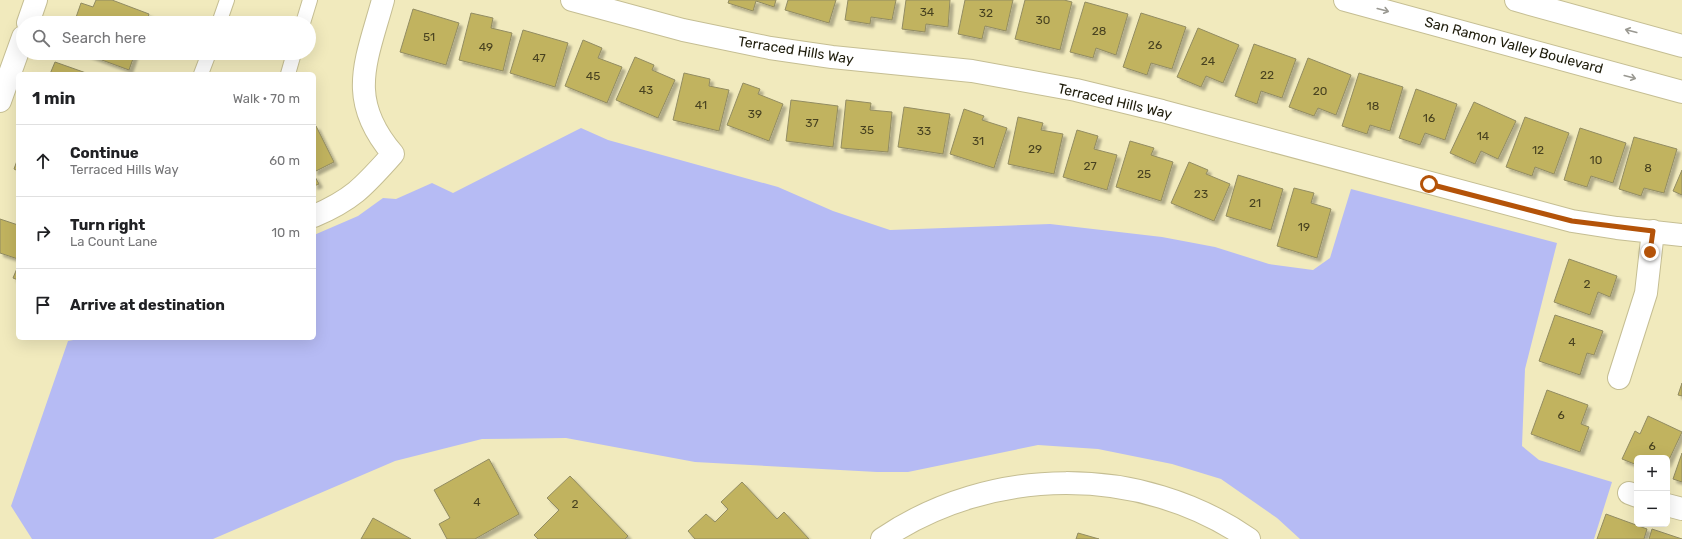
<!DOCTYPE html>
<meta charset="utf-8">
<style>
:root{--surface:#fff;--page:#f2f2f2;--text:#202124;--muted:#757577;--line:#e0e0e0}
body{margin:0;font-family:Rubik,sans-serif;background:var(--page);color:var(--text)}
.controls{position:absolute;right:12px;bottom:12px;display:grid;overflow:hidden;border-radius:6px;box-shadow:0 4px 16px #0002}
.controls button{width:36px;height:36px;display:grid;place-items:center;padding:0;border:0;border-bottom:1px solid var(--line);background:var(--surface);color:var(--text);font:20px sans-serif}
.stop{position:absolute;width:12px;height:12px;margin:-9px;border:3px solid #b45309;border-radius:50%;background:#fff}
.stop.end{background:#b45309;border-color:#fff;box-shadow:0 1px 4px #0008}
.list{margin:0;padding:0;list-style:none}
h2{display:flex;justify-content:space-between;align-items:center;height:52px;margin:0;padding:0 16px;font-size:17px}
h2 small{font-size:13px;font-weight:400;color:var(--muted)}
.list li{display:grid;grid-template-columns:26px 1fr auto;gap:12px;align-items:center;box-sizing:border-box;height:72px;padding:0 16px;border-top:1px solid var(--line)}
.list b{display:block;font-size:15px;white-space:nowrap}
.list p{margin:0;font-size:13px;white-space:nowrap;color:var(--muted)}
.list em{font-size:13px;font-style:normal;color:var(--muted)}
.icon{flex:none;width:22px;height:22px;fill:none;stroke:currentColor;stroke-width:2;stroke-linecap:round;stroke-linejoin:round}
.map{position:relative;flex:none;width:1682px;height:539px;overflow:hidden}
.search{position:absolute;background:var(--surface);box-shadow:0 4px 16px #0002;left:16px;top:16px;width:300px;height:44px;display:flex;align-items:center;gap:10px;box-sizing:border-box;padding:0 14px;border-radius:22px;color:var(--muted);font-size:15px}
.panel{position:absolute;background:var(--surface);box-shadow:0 4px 16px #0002;left:16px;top:72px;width:300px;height:268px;border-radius:6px}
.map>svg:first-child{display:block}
</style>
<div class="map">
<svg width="1682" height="539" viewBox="0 0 1682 539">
<defs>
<filter id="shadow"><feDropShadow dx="3.5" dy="3.5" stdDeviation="1" flood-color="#0004"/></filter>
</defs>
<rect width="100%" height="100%" fill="#f1eabd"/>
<path fill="#b6bbf4" d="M581 128 608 140 778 187 833 211 890 230 1050 224 1162 237 1215 247 1269 264 1313 270 1330 258 1351 189 1557 243 1525 369 1522 446 1539 460 1612 482 1594 539H1300L1277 518 1221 479 1172 464 1098 449 1038 445 908 472H877L695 462 566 438 482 439 395 461 213 539H32L11 506 68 341 84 338H314V235L358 216 383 198 396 199 432 183 453 193Z"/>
<path fill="#c1b35e" stroke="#928c62" filter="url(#shadow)" d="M96 0H112L149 14 146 23H74L81 3 93 7Z
M729 0H776L774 7 756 1 753 11 728 3Z
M788 0H836L829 23 785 10Z
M848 0H896L892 20 871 17 870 24 845 20Z
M906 0H950L948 27 926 24 925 32 902 29Z
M965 0H1013L1006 31 985 26 982 39 958 34Z
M1025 0H1064L1072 2 1060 50 1015 39Z
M1085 2 1128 14 1116 55 1096 48 1093 58 1070 52Z
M413 9 459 23 446 65 400 52Z
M471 13 493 18 491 28 512 33 503 71 459 60Z
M1141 13 1186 27 1172 69 1151 63 1147 75 1123 67Z
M1198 28 1239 45 1223 83 1206 76 1201 87 1177 77Z
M523 30 568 43 555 87 510 73Z
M583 40 602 48 598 58 622 67 607 103 565 86Z
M1254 44 1296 59 1282 98 1261 91 1257 104 1235 96Z
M83 53H135L129 70Z
M635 57 654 65 652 70 675 80 658 118 616 100Z
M1308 58 1351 75 1336 115 1318 108 1314 116 1289 107Z
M55 62 89 74H50Z
M684 73 710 79 709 86 729 90 719 131 673 120Z
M1359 73 1403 87 1390 131 1370 125 1367 134 1342 126Z
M743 83 760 89 758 94 783 104 769 141 727 125Z
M1416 89 1457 104 1445 140 1425 133 1420 145 1399 138Z
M791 100 838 106 833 147 786 141Z
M846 100 871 103 870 110 892 112 888 152 841 148Z
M1474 102 1516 121 1498 159 1481 151 1475 164 1450 153Z
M904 107 950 114 943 154 898 147Z
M964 109 984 116 982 120 1007 128 994 168 950 154Z
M1018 117 1043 123 1041 130 1063 134 1054 174 1008 164Z
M1525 117 1569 133 1554 174 1535 167 1532 176 1506 167Z
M316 126 334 162 314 172V127Z
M1580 128 1626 143 1613 183 1591 176 1587 187 1564 180Z
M1077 130 1098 136 1094 149 1117 155 1107 190 1063 177Z
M1634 137 1677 149 1664 193 1644 188 1641 196 1619 189Z
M1130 141 1154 148 1151 155 1173 162 1161 201 1116 187Z
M18 158V171L14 169Z
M1189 162 1208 170 1206 174 1230 184 1214 221 1171 203Z
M1682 170V195L1673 191Z
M314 175 319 184 314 186Z
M1238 175 1283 189 1271 230 1226 216Z
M1294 188 1314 193 1311 203 1331 209 1317 258 1277 246Z
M0 219 18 225V259L0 253Z
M1569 259 1617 276 1610 297 1598 292 1590 315 1554 302Z
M18 266V280L13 278Z
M1555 315 1603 331 1594 355 1587 353 1580 375 1539 361Z
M1682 383V396L1678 395Z
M1547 390 1588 405 1581 424 1589 427 1580 452 1531 434Z
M1648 416 1682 432 1667 464V458H1637V465L1622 459 1635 431 1640 434Z
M1682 453V482L1673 479Z
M489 459 519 514 475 539H447L439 524 450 518 434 490Z
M570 476 628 536 625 539H538L534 535 559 510 547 498Z
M742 482 777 519 784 512 809 539H695L688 531 706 514 715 522 728 509 721 502Z
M1606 514 1647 529 1644 539H1597Z
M373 518 411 539H361Z
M1652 529 1682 539H1649Z
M1078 533 1099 539H1076Z"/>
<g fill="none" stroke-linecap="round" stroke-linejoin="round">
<g stroke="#c5be93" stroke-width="16">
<path id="service" d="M219 23 227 0
M303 23 310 0
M201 74 209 53
M288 74 294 53"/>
</g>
<g stroke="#c5be93" stroke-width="24">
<path id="minor" d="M572 0 683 30 770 48 832 57 972 71 1076 90 1162 111 1572 221 1617 228 1682 235
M28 23 36 0
M0 101 23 37
M314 216C354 199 365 185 393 154 346 99 366 62 383 0
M1619 378 1646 293 1653 231
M1629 493 1637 496
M1667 505 1682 509"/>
</g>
<g stroke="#c5be93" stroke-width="24">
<path id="tertiary" d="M882 539C991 465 1141 464 1249 539"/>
</g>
<g stroke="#c5be93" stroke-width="24">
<path id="secondary" d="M1345 0 1682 92
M1516 0 1682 46"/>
</g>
<use href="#service" stroke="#fff" stroke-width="14"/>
<use href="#minor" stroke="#fff" stroke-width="22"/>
<use href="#tertiary" stroke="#fff" stroke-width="22"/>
<use href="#secondary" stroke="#fff" stroke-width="22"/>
</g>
<defs><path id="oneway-shaft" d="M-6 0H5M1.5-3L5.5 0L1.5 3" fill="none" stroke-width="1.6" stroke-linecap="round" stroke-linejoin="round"/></defs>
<g stroke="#9a9992">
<use href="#oneway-shaft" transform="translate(1383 10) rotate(15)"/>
<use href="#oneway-shaft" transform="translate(1631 31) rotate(-165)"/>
<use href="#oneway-shaft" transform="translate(1630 77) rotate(15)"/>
</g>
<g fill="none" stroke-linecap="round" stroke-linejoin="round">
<path stroke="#b45309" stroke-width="5" d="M1429 184 1572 221 1653 231 1650 252"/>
</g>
<g text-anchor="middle" stroke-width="3" stroke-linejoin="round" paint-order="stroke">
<g font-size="12" fill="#484220">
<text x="927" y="16">34</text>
<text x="986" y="17">32</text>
<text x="1043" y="24">30</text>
<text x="1099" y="35">28</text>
<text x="429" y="41">51</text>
<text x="1155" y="49">26</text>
<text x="486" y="51">49</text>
<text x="539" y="62">47</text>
<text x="1208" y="65">24</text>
<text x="1267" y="79">22</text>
<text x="593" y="80">45</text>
<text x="646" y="94">43</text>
<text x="1320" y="95">20</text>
<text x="701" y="109">41</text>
<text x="1373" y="110">18</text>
<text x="755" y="118">39</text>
<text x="1429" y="122">16</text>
<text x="812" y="127">37</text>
<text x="867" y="134">35</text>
<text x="924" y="135">33</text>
<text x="1483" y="140">14</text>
<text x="978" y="145">31</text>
<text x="1035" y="153">29</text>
<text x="1538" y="154">12</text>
<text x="1596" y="164">10</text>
<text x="1090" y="170">27</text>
<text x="1648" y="172">8</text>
<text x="1144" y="178">25</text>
<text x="1201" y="198">23</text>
<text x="1255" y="207">21</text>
<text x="1304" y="231">19</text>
<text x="1587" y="288">2</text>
<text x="1572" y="346">4</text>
<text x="1561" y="419">6</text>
<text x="1652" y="450">6</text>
<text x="477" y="506">4</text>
<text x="575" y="508">2</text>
</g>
<g font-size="14" fill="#1f1d0c" stroke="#fff">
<text transform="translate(1514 45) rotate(15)" y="5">San Ramon Valley Boulevard</text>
<text transform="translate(796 50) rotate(9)" y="5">Terraced Hills Way</text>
<text transform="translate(1115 101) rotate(13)" y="5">Terraced Hills Way</text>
</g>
</g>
</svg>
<div class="controls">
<button>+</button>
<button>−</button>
</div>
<div class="stop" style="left:1429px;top:184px"></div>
<div class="stop end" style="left:1650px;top:252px"></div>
<div class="search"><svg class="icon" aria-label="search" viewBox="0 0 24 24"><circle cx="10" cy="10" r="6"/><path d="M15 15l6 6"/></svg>Search here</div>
<section class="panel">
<h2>1 min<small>Walk · 70 m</small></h2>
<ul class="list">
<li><svg class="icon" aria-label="ahead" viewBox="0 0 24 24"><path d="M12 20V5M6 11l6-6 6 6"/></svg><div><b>Continue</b><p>Terraced Hills Way</p></div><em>60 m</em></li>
<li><svg class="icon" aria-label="right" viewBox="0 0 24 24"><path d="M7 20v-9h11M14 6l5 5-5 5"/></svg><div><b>Turn right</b><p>La Count Lane</p></div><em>10 m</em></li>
<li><svg class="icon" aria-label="arrive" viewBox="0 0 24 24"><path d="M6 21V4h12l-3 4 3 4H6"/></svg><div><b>Arrive at destination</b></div></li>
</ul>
</section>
</div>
